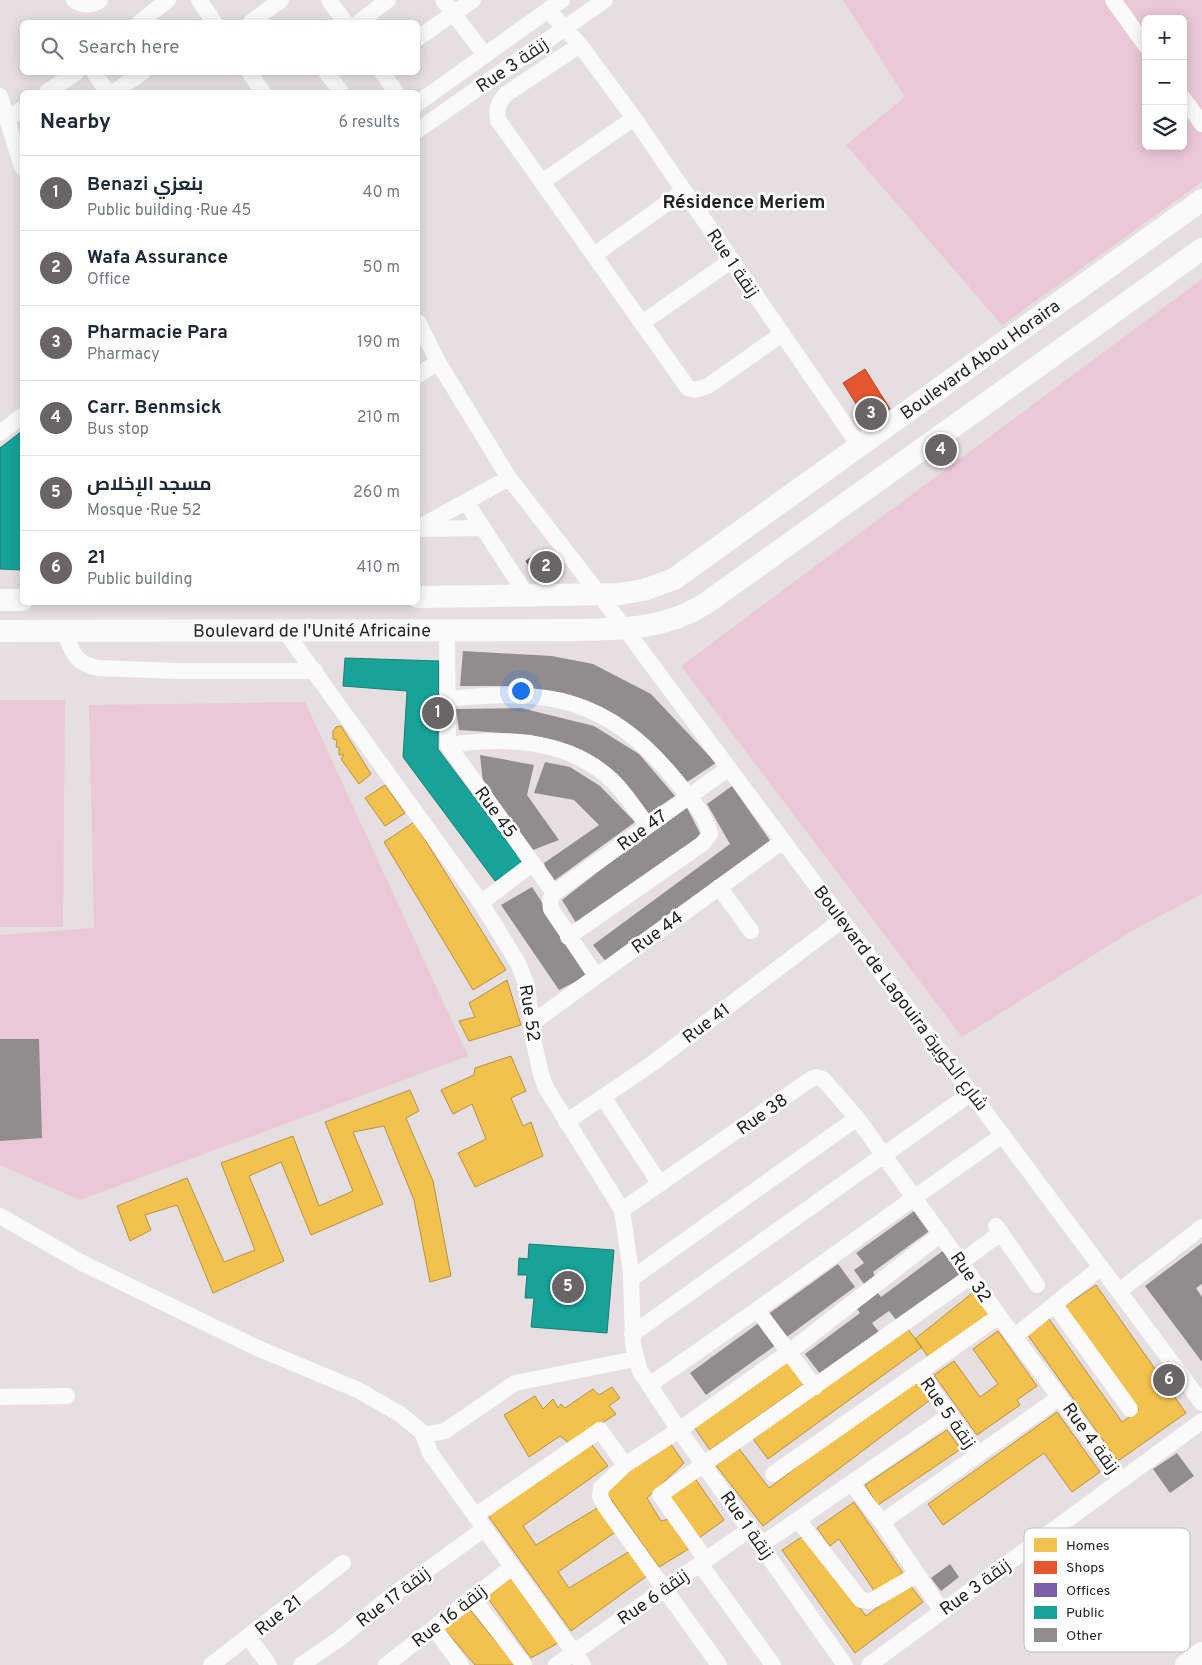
<!DOCTYPE html>
<meta charset="utf-8">
<style>
:root{--surface:#fff;--page:#f2f2f3;--text:#1f2937;--muted:#747a83;--line:#e0e1e3;--accent:#696566}
body{margin:0;font-family:Overpass,Cairo,sans-serif;background:var(--page);color:var(--text)}
.controls{position:absolute;right:15px;top:15px;display:grid;overflow:hidden;border-radius:8px;box-shadow:0 2px 12px #0003}
.controls button{width:45px;height:45px;display:grid;place-items:center;padding:0;border:0;border-bottom:1px solid var(--line);background:var(--surface);color:var(--text);font:25px sans-serif}
.you{position:absolute;left:520px;top:690px;width:18px;height:18px;margin:-12px;border:4px solid #fff;border-radius:50%;background:#1a73e8;box-shadow:0 0 0 8px #1a73e833}
.badge{display:grid;place-items:center;width:32px;height:32px;border-radius:50%;background:var(--accent);color:#fff;font-size:16px;font-weight:700}
.pin{position:absolute;translate:-50% -50%;border:2px solid #fff;box-shadow:0 1px 5px #0006}
.list{margin:0;padding:0;list-style:none}
h2{display:flex;justify-content:space-between;align-items:center;height:65px;margin:0;padding:0 20px;font-size:21px}
h2 small{font-size:16px;font-weight:400;color:var(--muted)}
.list li{display:grid;grid-template-columns:32px 1fr auto;gap:15px;align-items:center;box-sizing:border-box;height:75px;padding:0 20px;border-top:1px solid var(--line)}
.list b{display:block;font-size:19px;white-space:nowrap}
.list p{margin:0;font-size:16px;white-space:nowrap;color:var(--muted)}
.list em{font-size:16px;font-style:normal;color:var(--muted)}
.icon{flex:none;width:28px;height:28px;fill:none;stroke:currentColor;stroke-width:2;stroke-linecap:round;stroke-linejoin:round}
.map{position:relative;flex:none;width:1202px;height:1665px;overflow:hidden}
.search{position:absolute;background:var(--surface);box-shadow:0 2px 12px #0003;left:20px;top:20px;width:400px;height:55px;display:flex;align-items:center;gap:12px;box-sizing:border-box;padding:0 18px;border-radius:8px;color:var(--muted);font-size:19px}
.panel{position:absolute;background:var(--surface);box-shadow:0 2px 12px #0003;left:20px;top:90px;width:400px;height:515px;border-radius:8px}
.map>svg:first-child{display:block}
</style>
<div class="map">
<svg width="1202" height="1665" viewBox="0 0 1202 1665">
<rect width="100%" height="100%" fill="#e5dfe2"/>
<path fill="#eac8d6" fill-rule="evenodd" d="M843 0H1202V182L1002 325 846 145 905 97ZM1146 19H1183V146H1146Z
M1202 279V894L1137 928 962 1037 681 666Z
M0 700H65L63 927H0Z
M305 702 468 1056 80 1200 0 1165V935L94 928 89 705Z"/>
<path fill="#f2c14e" stroke="#b59241" d="M341 726 371 774 359 784 341 759 344 755H339V747H336L337 740 333 739V731L336 727Z
M385 785 405 813 385 826 365 798Z
M414 822 506 970 473 990 384 842Z
M507 980 521 1025 469 1041 459 1021 475 1017 469 1003Z
M511 1056 526 1091 511 1098 523 1126 531 1122 543 1156 475 1187 458 1153 486 1139 472 1104 453 1114 441 1090 474 1075 475 1068Z
M410 1090 419 1111 406 1118 433 1181 451 1276 430 1282 414 1200 384 1126 353 1132 383 1204 311 1235 281 1162 249 1176 284 1261 213 1293 177 1205 145 1215 151 1230 130 1241 117 1206 187 1178 224 1262 255 1250 221 1163 293 1136 319 1206 353 1191 325 1122Z
M1096 1285 1186 1413 1118 1461 1027 1334 1049 1319 1122 1422 1139 1410 1065 1306Z
M976 1290 994 1318 929 1358 915 1339Z
M906 1327 922 1347 768 1459 753 1439Z
M998 1331 1037 1386 1017 1400 1020 1405 977 1435 934 1375 954 1361 980 1397 998 1384 973 1349Z
M789 1360 805 1383 710 1450 694 1427Z
M918 1376 934 1397 763 1526 714 1463 737 1446 769 1488Z
M612 1387 620 1398 609 1406 616 1414 570 1444 560 1436 529 1457 504 1415 535 1396 543 1409 553 1399 558 1408 561 1404 565 1408 593 1389 599 1395Z
M1057 1412 1100 1472 1072 1492 1044 1453 943 1525 928 1504Z
M947 1430 961 1449 878 1505 865 1485Z
M668 1440 684 1463 647 1498 661 1521 673 1518 692 1547 659 1567 605 1491Z
M589 1441 608 1466 523 1526 536 1545 599 1507 617 1531 558 1572 569 1588 630 1551 648 1575 571 1631 484 1510Z
M694 1477 724 1520 699 1538 666 1496Z
M854 1502 903 1573 875 1592 839 1539 830 1546 817 1528Z
M806 1534 866 1616 909 1584 923 1602 855 1653 782 1550Z
M510 1570 560 1642 531 1658 484 1593Z
M467 1606 515 1665H475L440 1624Z"/>
<path fill="#e4572e" stroke="#ab472b" d="M865 369 890 409 868 423 843 383Z"/>
<path fill="#7b5ea7" stroke="#624c80" d="M544 549 560 572 552 577 548 571 545 574 542 569 538 572 535 568 532 570 526 561Z"/>
<path fill="#17a398" stroke="#1c7d75" d="M22 431V570L0 569V448Z
M345 658 439 661 438 749 524 864 495 881 403 757 407 691 343 686Z
M529 1244 614 1250 607 1333 531 1327 534 1298H525L527 1275H518L519 1258 528 1259Z"/>
<path fill="#918d8f" d="M463 651 552 656 593 664 651 694 716 763 687 782 634 734 584 704 509 686H460Z
M521 708 594 726 639 754 675 796 648 814 573 746 531 735 459 730 456 709Z
M480 755 534 765 527 795 559 840 533 850 483 783Z
M545 762 570 767 600 786 635 822 551 883 544 863 599 825 574 800 534 793Z
M732 786 771 842 607 963 593 945 730 844 707 804Z
M685 804 701 835 578 926 562 900Z
M532 887 589 975 559 990 501 905Z
M0 1039H39L42 1138 0 1141Z
M917 1209 932 1229 873 1272 875 1276 864 1284 854 1270 864 1263 856 1253Z
M1202 1243V1284L1196 1288 1202 1297V1362L1145 1286Z
M944 1250 962 1274 897 1321 889 1311 872 1323 879 1332 821 1375 805 1354 860 1313 854 1305 875 1289 881 1297Z
M838 1264 855 1287 784 1339 767 1315Z
M760 1322 776 1345 706 1395 690 1373Z
M1177 1453 1194 1476 1170 1493 1153 1469Z
M950 1564 959 1577 941 1591 931 1578Z"/>
<g fill="none" stroke-linecap="round" stroke-linejoin="round">
<path stroke="#fbfafb" stroke-width="16" d="M74 0C82 6 92 6 100 0
M199 0 214 22
M329 0 345 22
M443 0 485 55
M1113 0 1146 46
M548 10 580 45 634 118 860 447
M140 22 168 0
M251 22 281 0
M359 22 388 0
M418 38 473 0
M580 45 506 94C498 103 496 109 498 120L688 388 696 390 708 386 782 334
M94 72 107 92
M249 72 263 92
M326 72 341 92
M382 72 396 92
M47 92 77 72
M114 92 143 72
M0 96 22 167
M1183 98 1202 124
M418 103 562 0
M7 120 22 109
M418 130 605 0
M542 182 634 118
M594 255 684 191
M418 322 438 362 509 478 599 594 1202 1403
M642 323 732 260
M418 375 438 362
M0 433 22 416
M466 502 526 594
M418 528 509 478
M418 529 483 528
M284 630 481 903 518 963 527 986 533 1039 541 1074 546 1088 622 1210 631 1273 633 1345 640 1371 679 1430 845 1665
M447 630 448 745 554 893 550 900 551 909 596 976
M64 632C73 652 74 663 98 668L176 671H315
M447 699C547 688 606 697 673 777 686 793 706 814 710 834L702 844 568 937
M448 745C501 737 563 739 606 775 623 789 635 809 648 826
M719 887 751 931
M554 893 729 768
M481 903 533 863
M532 1023 783 841
M603 1097 660 1184
M566 1122 653 1063 842 920
M622 1210 811 1079 817 1077 823 1079 857 1118 999 1316 1121 1480
M0 1216 82 1263 255 1347 358 1390 400 1414 422 1432 428 1434 445 1431 515 1383 635 1359
M996 1226 1037 1285
M961 1262 1001 1233
M631 1279 857 1118
M1119 1291 1202 1227
M1055 1305 1130 1409
M758 1311 815 1387
M632 1334 971 1093
M1014 1337 1101 1267
M919 1372 978 1455
M649 1385C768 1304 884 1218 1003 1135
M0 1397 67 1396
M422 1432 430 1453 583 1665
M773 1474 999 1316
M851 1483 882 1522 942 1611
M475 1516 600 1430 625 1465
M798 1520 861 1600 869 1601 875 1599 916 1575
M882 1522 1060 1397
M761 1545 950 1415
M706 1560 660 1495 971 1276
M700 1564 773 1665
M472 1597 524 1665
M434 1628 461 1665
M249 1638 269 1665
M211 1665 343 1563
M301 1665 339 1639 390 1597 484 1529
M386 1665 512 1567
M556 1665 750 1529
M719 1665 605 1506 600 1496 601 1488 625 1465 679 1430 789 1352 941 1234
M869 1665 1202 1421"/>
<g stroke="#fbfafb" stroke-width="22">
<path id="s1" d="M418 597 619 594 644 590 674 579 1202 200"/>
<path d="M0 600H22"/>
<path id="s2" d="M0 631 583 630C627 629 667 628 705 604L1202 249"/>
<path d="M1186 1665 1202 1653"/>
</g>
</g>
<g text-anchor="middle" stroke-width="5" stroke-linejoin="round" paint-order="stroke">
<g font-size="18" fill="#262324" stroke="#fff">
<text transform="translate(512 65) rotate(-34)" y="6">Rue 3 زنقة</text>
<text transform="translate(733 263) rotate(56)" y="6">Rue 1 زنقة</text>
<text dy="6" stroke="none"><textPath href="#s1" startOffset="635">Boulevard Abou Horaira</textPath></text>
<text dy="6" stroke="none"><textPath href="#s2" startOffset="312">Boulevard de l'Unité Africaine</textPath></text>
<text transform="translate(496 812) rotate(54)" y="6">Rue 45</text>
<text transform="translate(642 830) rotate(-36)" y="6">Rue 47</text>
<text transform="translate(657 932) rotate(-36)" y="6">Rue 44</text>
<text transform="translate(901 998) rotate(53)" y="6">Boulevard de Lagouira شارع الكويرة</text>
<text transform="translate(530 1013) rotate(81)" y="6">Rue 52</text>
<text transform="translate(706 1023) rotate(-37)" y="6">Rue 41</text>
<text transform="translate(762 1114) rotate(-35)" y="6">Rue 38</text>
<text transform="translate(971 1277) rotate(55)" y="6">Rue 32</text>
<text transform="translate(948 1413) rotate(55)" y="6">Rue 5 زنقة</text>
<text transform="translate(1091 1438) rotate(54)" y="6">Rue 4 زنقة</text>
<text transform="translate(747 1525) rotate(55)" y="6">Rue 1 زنقة</text>
<text transform="translate(975 1587) rotate(-36)" y="6">Rue 3 زنقة</text>
<text transform="translate(393 1597) rotate(-37)" y="6">Rue 17 زنقة</text>
<text transform="translate(653 1597) rotate(-35)" y="6">Rue 6 زنقة</text>
<text transform="translate(278 1615) rotate(-38)" y="6">Rue 21</text>
<text transform="translate(449 1616) rotate(-38)" y="6">Rue 16 زنقة</text>
</g>
<g font-size="19" font-weight="bold" fill="#262324" stroke="#fff">
<text x="744" y="208">Résidence Meriem</text>
</g>
</g>
<rect x="1024" y="1528" width="166" height="124" rx="8" fill="#fff" stroke="#bebdbd" stroke-width="1"/>
<rect x="1034" y="1538" width="23" height="14" fill="#f2c14e"/>
<rect x="1034" y="1561" width="23" height="13" fill="#e4572e"/>
<rect x="1034" y="1583" width="23" height="14" fill="#7b5ea7"/>
<rect x="1034" y="1606" width="23" height="13" fill="#17a398"/>
<rect x="1034" y="1628" width="23" height="14" fill="#918d8f"/>
<g font-size="14" fill="#262324">
<text x="1066" y="1550">Homes</text>
<text x="1066" y="1572">Shops</text>
<text x="1066" y="1595">Offices</text>
<text x="1066" y="1617">Public</text>
<text x="1066" y="1640">Other</text>
</g>
</svg>
<div class="controls">
<button>+</button>
<button>−</button>
<button><svg class="icon" aria-label="layers" viewBox="0 0 24 24"><path d="M12 4l9 5-9 5-9-5zM3 14l9 5 9-5"/></svg></button>
</div>
<div class="you"></div>
<div class="pin badge" style="left:438px;top:713px">1</div>
<div class="pin badge" style="left:546px;top:567px">2</div>
<div class="pin badge" style="left:871px;top:414px">3</div>
<div class="pin badge" style="left:941px;top:450px">4</div>
<div class="pin badge" style="left:568px;top:1287px">5</div>
<div class="pin badge" style="left:1169px;top:1380px">6</div>
<div class="search"><svg class="icon" aria-label="search" viewBox="0 0 24 24"><circle cx="10" cy="10" r="6"/><path d="M15 15l6 6"/></svg>Search here</div>
<section class="panel">
<h2>Nearby<small>6 results</small></h2>
<ul class="list">
<li><span class="badge">1</span><div><b>Benazi بنعزي</b><p>Public building · Rue 45</p></div><em>40 m</em></li>
<li><span class="badge">2</span><div><b>Wafa Assurance</b><p>Office</p></div><em>50 m</em></li>
<li><span class="badge">3</span><div><b>Pharmacie Para</b><p>Pharmacy</p></div><em>190 m</em></li>
<li><span class="badge">4</span><div><b>Carr. Benmsick</b><p>Bus stop</p></div><em>210 m</em></li>
<li><span class="badge">5</span><div><b>مسجد الإخلاص</b><p>Mosque · Rue 52</p></div><em>260 m</em></li>
<li><span class="badge">6</span><div><b>21</b><p>Public building</p></div><em>410 m</em></li>
</ul>
</section>
</div>
